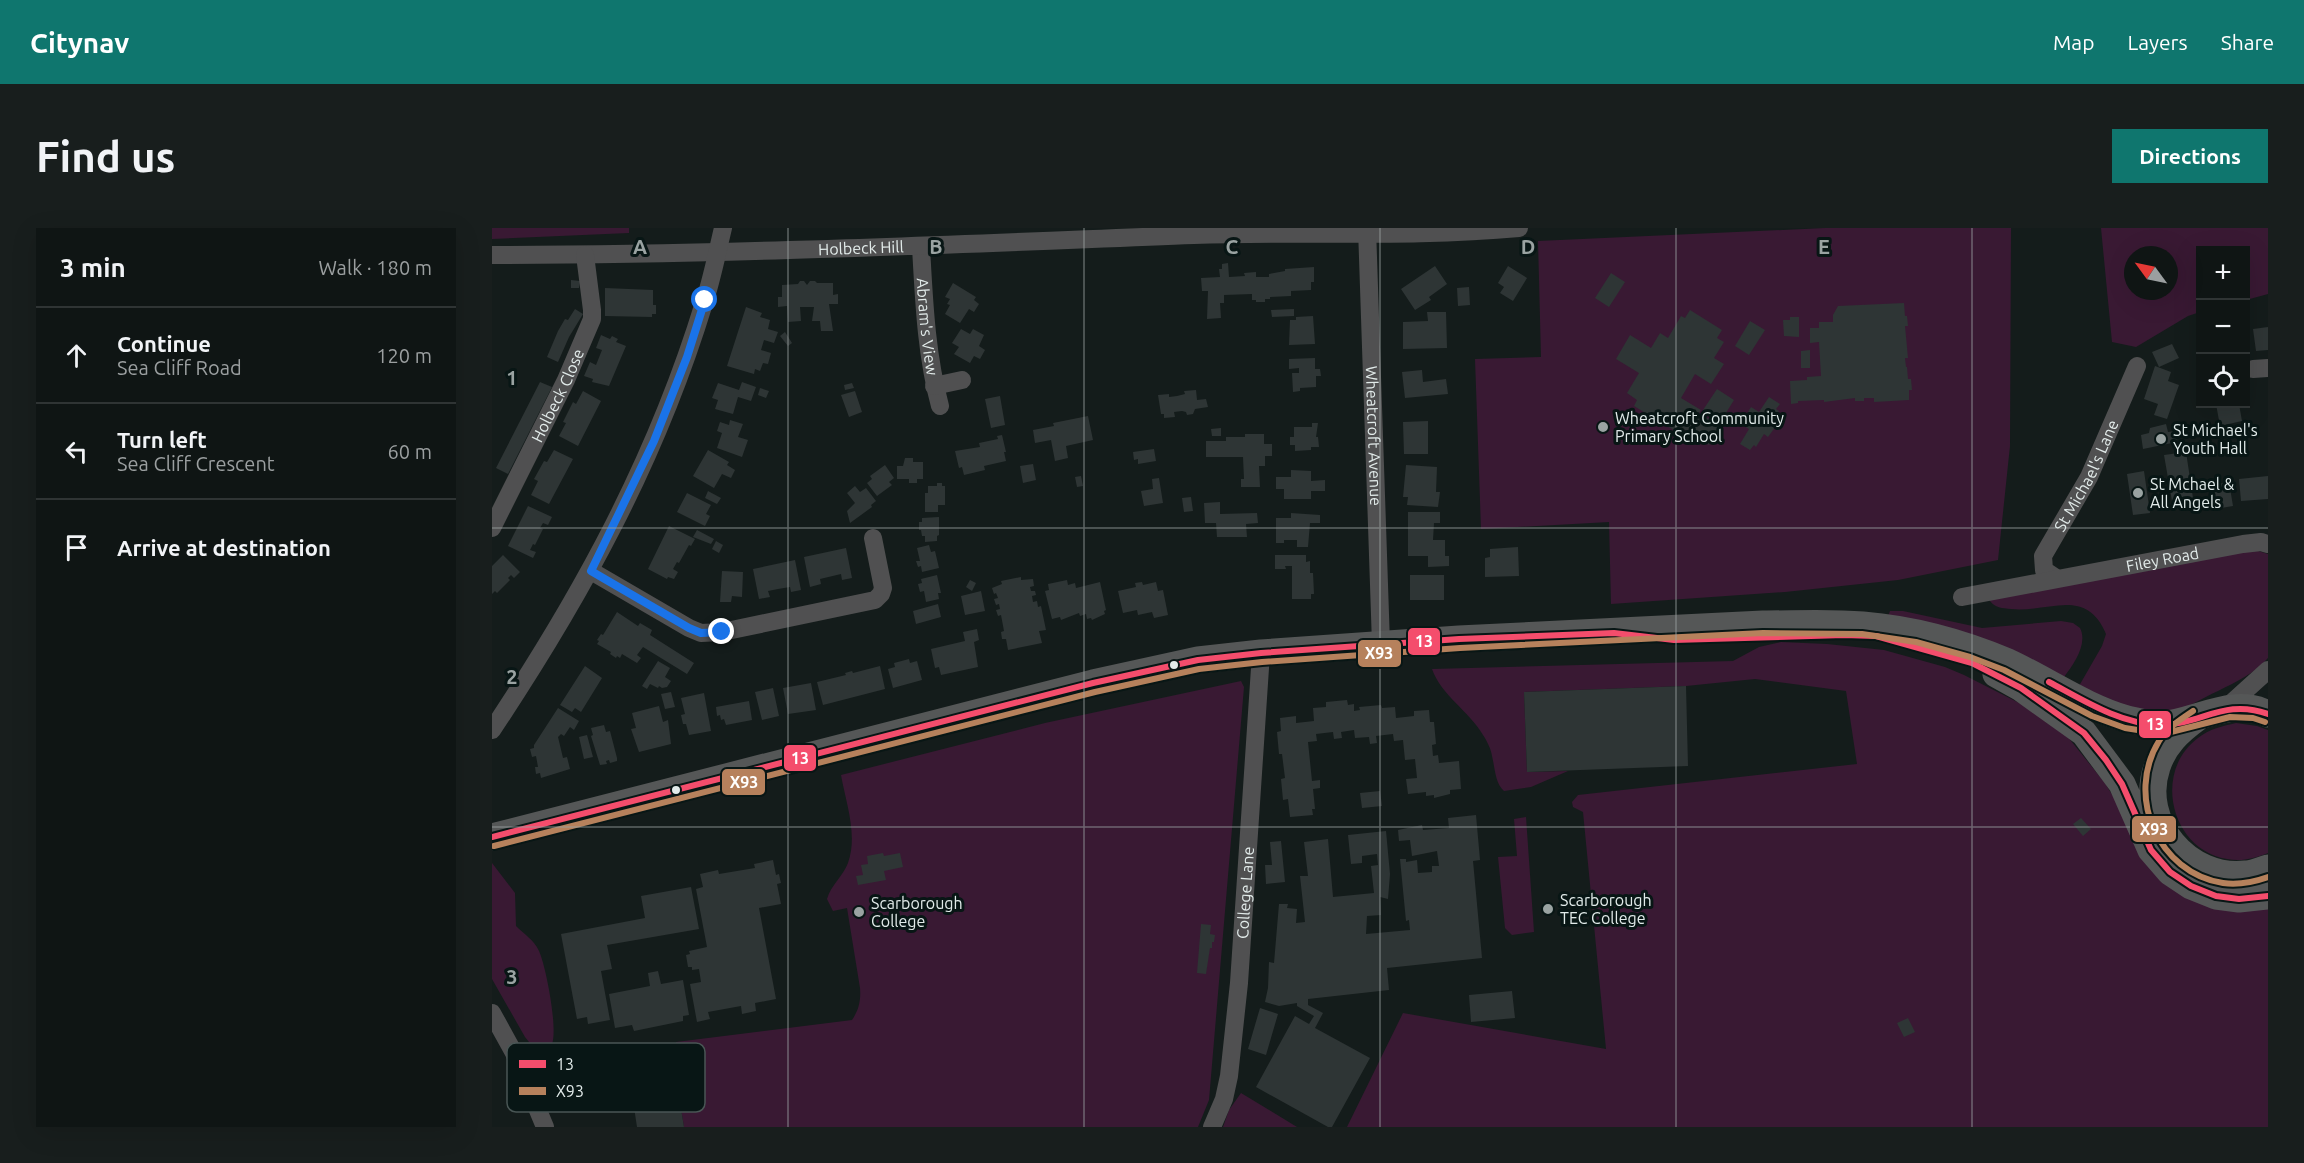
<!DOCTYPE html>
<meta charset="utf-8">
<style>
:root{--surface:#0f1514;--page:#181e1d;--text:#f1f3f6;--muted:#9b9fa0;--line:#2f3434;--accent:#0f766e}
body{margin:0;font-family:Ubuntu,sans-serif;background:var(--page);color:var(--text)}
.controls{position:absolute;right:18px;top:18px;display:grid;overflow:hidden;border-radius:0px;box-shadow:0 6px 24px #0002}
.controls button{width:54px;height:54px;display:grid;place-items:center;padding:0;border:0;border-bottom:2px solid var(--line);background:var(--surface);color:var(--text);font:30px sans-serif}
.compass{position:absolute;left:1632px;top:18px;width:54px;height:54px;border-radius:50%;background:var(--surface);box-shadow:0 6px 24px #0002;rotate:303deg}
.stop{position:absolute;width:18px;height:18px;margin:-14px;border:4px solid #1a73e8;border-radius:50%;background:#fff}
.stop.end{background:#1a73e8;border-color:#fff;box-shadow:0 2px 6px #0008}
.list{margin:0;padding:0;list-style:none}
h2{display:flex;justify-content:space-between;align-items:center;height:78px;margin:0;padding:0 24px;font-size:26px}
h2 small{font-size:20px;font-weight:400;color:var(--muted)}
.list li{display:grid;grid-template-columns:39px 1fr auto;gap:18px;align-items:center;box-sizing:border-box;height:96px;padding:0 24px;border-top:2px solid var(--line)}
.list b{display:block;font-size:22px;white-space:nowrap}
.list p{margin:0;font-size:20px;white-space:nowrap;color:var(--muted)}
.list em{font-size:20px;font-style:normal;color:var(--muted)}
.icon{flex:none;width:33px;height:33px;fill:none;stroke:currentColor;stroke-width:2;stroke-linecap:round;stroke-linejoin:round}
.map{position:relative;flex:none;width:1776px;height:899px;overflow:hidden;border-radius:0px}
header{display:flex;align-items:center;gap:36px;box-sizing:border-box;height:84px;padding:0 30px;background:var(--accent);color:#fff}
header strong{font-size:28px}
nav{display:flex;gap:33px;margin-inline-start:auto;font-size:21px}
.intro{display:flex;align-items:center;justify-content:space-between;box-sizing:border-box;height:144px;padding:0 36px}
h1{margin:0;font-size:42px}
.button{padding:15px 27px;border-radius:0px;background:var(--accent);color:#fff;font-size:21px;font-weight:700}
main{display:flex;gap:36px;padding:0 36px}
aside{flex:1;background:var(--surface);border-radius:0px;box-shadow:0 6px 24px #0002}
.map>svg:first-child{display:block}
</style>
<header>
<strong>Citynav</strong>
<nav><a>Map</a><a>Layers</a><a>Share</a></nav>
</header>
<div class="intro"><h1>Find us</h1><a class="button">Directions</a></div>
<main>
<aside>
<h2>3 min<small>Walk · 180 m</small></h2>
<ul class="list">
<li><svg class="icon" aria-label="ahead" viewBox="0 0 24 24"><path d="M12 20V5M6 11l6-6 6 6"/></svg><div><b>Continue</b><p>Sea Cliff Road</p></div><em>120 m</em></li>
<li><svg class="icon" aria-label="left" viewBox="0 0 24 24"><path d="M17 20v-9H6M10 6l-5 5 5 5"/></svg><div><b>Turn left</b><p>Sea Cliff Crescent</p></div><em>60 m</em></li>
<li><svg class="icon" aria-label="arrive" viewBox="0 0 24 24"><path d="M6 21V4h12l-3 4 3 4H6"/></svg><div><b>Arrive at destination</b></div></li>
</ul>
</aside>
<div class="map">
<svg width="1776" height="899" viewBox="0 0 1776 899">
<rect width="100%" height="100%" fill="#141c1b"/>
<path fill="#391933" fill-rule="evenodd" d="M0 0H137V5L0 11Z
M1333 0H1519L1518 218 1506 332 1406 352 1293 364 1119 376 1117 294 989 301 983 131 1049 129 1046 13Z
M1609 0H1776V66L1754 72V22H1708V84L1696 88 1644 119 1620 114ZM1641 27H1677V63H1641Z
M1766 323 1776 326V430C1763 445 1744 454 1726 463 1710 470 1693 482 1675 484 1646 487 1613 470 1587 458L1610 418 1614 406C1594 358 1557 385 1519 381 1510 380 1503 380 1498 373V370L1747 324Z
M1398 383H1411L1490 400 1569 393 1581 395 1588 400C1596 416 1582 436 1572 449L1396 388Z
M1289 414 1335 416 1392 422 1453 439 1472 447 1541 482 1575 508 1613 555 1627 578 1776 674V899H855L911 785 1114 821 1091 584 1081 579 1080 574 1086 567 1365 536 1354 463 1263 451 1194 458 1032 464 1035 544 1076 543 1039 559 1012 563C1003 555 1003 540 1000 528 999 521 995 513 991 507 977 483 949 467 940 441L1241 433 1267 419Z
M749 453 752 459 717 872 706 899H192L180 826 184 814 360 792C367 782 369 772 368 760L355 680 341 683 335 671C339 657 351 648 356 635 366 607 354 575 349 547L553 495Z
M1744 495 1765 498 1776 502V625C1763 630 1750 634 1735 631 1679 622 1660 544 1706 510 1717 501 1731 498 1744 495Z
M1034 589 1042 704 1020 707 1013 700 1006 629 1025 628 1022 591Z
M0 635 23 665 24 698C32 706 42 712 47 723 54 738 66 801 60 816 58 821 55 823 51 826L45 824 33 809 0 751Z
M749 865 805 899H731L737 882Z"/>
<path fill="#2e3535" d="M736 35 737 49 753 48 752 45 764 44V49H777V46L793 43V41L822 39V54H819V62L799 63V68L778 69V71H773V74H764V72H760V66L732 67V75H728L729 90 715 91 716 63H710L709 50 728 49 727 41H730V36Z
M943 38 955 56 937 69 939 72 923 82 909 61Z
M1016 38 1035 50 1021 73 1008 65 1012 59 1006 55Z
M1119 45 1133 54 1117 79 1103 70Z
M79 52 88 53 87 60H79Z
M308 53H312L315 57 318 53H323L325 55H341V67L346 66V76H337L341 103H329L328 93H320L322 79H308L309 93 296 94 295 78 286 79V69H290V57L306 56Z
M461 55 484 69 482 72 487 76 482 84 477 81 468 95 453 86 458 77 455 76 458 71 453 69Z
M977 59 978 77 966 78 965 60Z
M113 60 161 62V77H164V86H160V89L113 88Z
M1412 75 1413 88H1415L1416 98H1413L1416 130H1413L1414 139H1415L1416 151H1419L1420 162H1417V172L1382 174V170H1372V173H1363V170L1332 174V172L1306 173V175L1299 176 1298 153 1315 152V149L1329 148 1327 114 1318 115V100H1327V94H1341V87L1346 78Z
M254 79 270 85 268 89 278 92 276 101 286 104 282 115 272 112 269 122 279 125 276 136 271 135 268 143 263 141 262 146 235 138Z
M83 81 91 86 77 109 66 134 55 129 66 103 73 91 76 92Z
M802 81V88L780 89 779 82Z
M1198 82 1230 102 1225 110 1232 114 1222 130 1232 136 1219 156 1203 146 1189 170 1209 182 1207 185 1229 198 1217 217 1191 201 1188 206 1142 178 1145 172 1135 165 1147 145 1124 131 1138 107 1159 120 1168 105 1176 110 1189 88 1193 90Z
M935 84H954L955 120 911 121V94L936 93Z
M821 88 823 116 797 117 798 92H804V89Z
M1298 89H1307V109L1292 108 1291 92H1298Z
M1258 93 1273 102 1257 127 1243 118Z
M1776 99V122L1764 123 1761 101Z
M469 101 478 106 481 101 492 107 487 118 493 122 488 131 482 128 478 135 462 126 467 119 460 115Z
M293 104 300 115 296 118 288 108Z
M109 107 118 111 120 108 126 111 124 114 134 118 117 158 100 154 101 151 92 148 98 134 104 137 110 122 104 120Z
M1680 116 1687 130 1667 139 1660 124Z
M1318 122V140H1309V123Z
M823 130V141H828L829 148H824V159L808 160V163L801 164 800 145H807V140L797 141V131Z
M1663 138 1679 144 1676 153 1687 157 1675 191 1662 187 1666 176 1652 171Z
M930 142 931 154 954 151 956 166 913 170 910 144Z
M48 154 60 159 16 246 4 240Z
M250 154 264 159 259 173 246 169 241 186 223 181 226 172 220 170 226 155 247 162Z
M360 155 362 160 353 162 352 157Z
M268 160 277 163 274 170 266 167Z
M1225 161 1242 172 1229 193 1211 182Z
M704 162 705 172 714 171 716 179 703 181 701 186 695 187 694 184 690 183 682 184 683 189 672 190V186H669L666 167 677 166V169L685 168 693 166 692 163Z
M91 163 109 173 86 218 67 208 74 195 71 194 81 174 84 176Z
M363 163 370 184 357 189 349 167Z
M508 168 513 197 499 200 493 171Z
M1277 169 1288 176 1284 181 1287 183 1279 195 1284 198 1276 209 1272 206 1264 219 1262 217 1258 222 1248 216 1257 201 1249 196 1259 179 1267 184Z
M1724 176H1747L1750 193 1728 198Z
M596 188 601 212 574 218 576 230 563 233 559 212 543 215 541 202 562 198 561 195Z
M238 192 251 196 246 209 256 212 250 229 225 220 230 205 225 203 228 194 237 197Z
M936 193V226H912L911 194Z
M820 195H826L824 209H826L827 219H819V222L803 223V217H798V209H802V199H820Z
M1674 196 1676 204 1683 203 1685 214 1651 221 1649 207 1657 205 1658 200Z
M729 200V208H720L719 201Z
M753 206H772V216H780V228H773V238H767L768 259H749V251H752L751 229H714V213H734V209H753Z
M510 207 514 224H512L514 233 492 238 493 242 472 247 470 239 467 240 463 223 488 219 487 215 506 211 505 208Z
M662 221 664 233 646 236V231L642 232 641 224Z
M62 222 81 231 57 276 39 267 46 253 42 251 52 233 55 234Z
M216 222 237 234 235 237 243 242 239 250 230 246 222 260 201 248Z
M1694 224 1701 270 1680 273 1672 227Z
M413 230H421V234H431V251H425V255H417V251H405V238H411Z
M541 236 544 252 531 255 528 238Z
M393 237 402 250 397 254 400 257 385 268 375 255 380 251 378 248Z
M914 237 945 239 944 264H948L946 279 915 277 916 269H911Z
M799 242 819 243V253L833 252V263H819V271H792V261H784V249H799Z
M1652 243 1658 285 1641 287 1635 246Z
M589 248 591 258 585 259 583 249Z
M1776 248V271L1749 273 1747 251Z
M667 250 671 275 652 278 649 263 661 261 660 251Z
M1737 254 1741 278 1717 282 1715 269H1721L1719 257Z
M445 255H450V258H453V277H446V284H433V265H436V258H445Z
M363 258 368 264 374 260 384 273 379 277 380 279 358 295 355 283 363 275 355 265Z
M216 263 229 270 225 276 213 270Z
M195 265 219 277 214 286 218 288 213 298 185 284Z
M699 269 701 283 692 284 690 270Z
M728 274V286L765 285 766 295 754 296 755 309H725L724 295H713L712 275Z
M36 278 60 289 56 297 51 295 48 300 51 301 43 317 41 316 38 322 44 324 41 330 16 318Z
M916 284H948V295H942L941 312H953V328H957V338L936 339V328H916Z
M799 285 828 287V295H818L816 319H805V312H792V315H784V290H799Z
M447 289V307L445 308V313L433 314V308H430L429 302H427V294H430V290Z
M177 298 203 311 199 318 197 317 187 335 185 334 181 341 186 344 182 351 176 349 175 351 156 341Z
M205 302 222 311 219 316 201 309Z
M224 313 231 317 227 325 220 321Z
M437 317 439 324 443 323 447 340 430 344 429 338 426 339 424 333H428L425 320Z
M1026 319 1027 348 993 349V330L998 329V321Z
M354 320 360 350 350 352 349 346 328 351 329 356 318 359 312 329Z
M11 327 28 344 22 350 19 347 16 350 18 352 5 365 3 363 0 366V338Z
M783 327H814V334L818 333V345H821L822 366H819V371H800V338H793L794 341H783Z
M303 332 309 362 299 364 298 359 286 361 276 363 278 369 267 371 261 341Z
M230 343 251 344 250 369 240 368 239 374H228Z
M445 347 449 365H446L447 371 434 374 432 363 428 364 426 356 430 355 429 351Z
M918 347H952V372H918Z
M529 349V352L541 351 542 358 538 359 539 363H543L544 367 540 368 541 374 545 373 546 379 549 378 554 402 547 403 550 415 516 422 514 411H510L509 404 512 403 509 387 506 388 504 382 508 381 507 376 504 377 502 371 506 370 504 365 502 366 500 360 510 356 509 353Z
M478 352 484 355 480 363 474 359Z
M575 352 576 357 583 355 584 360 608 354 614 382 612 383 613 386 600 392 599 390 595 391 594 386 588 388 587 385 569 392 568 389 560 391 553 363 557 362 556 356Z
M650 354 651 357 664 354 666 363 671 362 676 387 662 390 660 384 646 387 645 382 631 385 626 363 644 359 643 355Z
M489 363 493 383 473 387 469 368Z
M446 376 449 389 424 396 421 383Z
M125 384 146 398 148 395 160 402 158 407 202 435 195 446 151 419 145 427 149 430 145 435 130 426 128 430 125 428 124 430 118 426 119 424 105 416 107 413 105 412 109 406 111 407Z
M485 401 487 412 482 414 486 439 449 447 447 439 443 440 439 421 473 413 471 404Z
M417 431 418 435 425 433 430 452 401 460 396 441 403 439 402 435Z
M166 433 178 440 173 449 179 453 175 459 170 460 167 458 166 460 158 456 155 461 150 458Z
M93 438 110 450 89 484 83 480 80 484 68 477Z
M388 438 393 461 331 477 325 454 354 447 353 445 360 443 361 445Z
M319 455 324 482 296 486 291 460Z
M1194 458 1196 538 1035 544 1032 464Z
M281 460 287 488 270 492 263 464Z
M179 464 183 479 173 481 169 466Z
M212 465 219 503 197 507 194 496H191L189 487 193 486 189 470Z
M855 472 856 477 862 476V483L868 482 867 479 889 477 890 480 903 479 904 490 922 488V483L937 482 938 494H942L944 516 940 517 941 528 946 527 947 535 967 533 969 561 958 562V566L942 570V567L934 568V564L916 566 914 551 925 550 923 531 913 532 911 512 902 513 901 506 884 508 885 515 878 516 877 509 863 510 862 502 849 504 850 510 842 511 841 504 824 506 825 513 816 514 820 553 828 552V560L821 561 823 581H820L821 587 798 589 796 571 791 572 789 551 793 550 790 526H787L785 504 789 503 788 490 804 488V495L822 493 821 480 834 479V474Z
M257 473 260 492 234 497 232 491 229 492 228 487 225 488 224 479Z
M167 478 171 494 176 492 179 516 147 524 139 501 144 500 140 485Z
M66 480 87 493 82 502 78 499 72 508 69 506 66 509 71 530 75 529 78 541 49 550 48 545 44 546 43 539H46L44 528 40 529 38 521 42 520V517Z
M112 497 114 504 118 503 125 530V533L118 535 117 532 114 533 115 536 108 537 99 508 101 507 99 500Z
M95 507 101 529 92 531 87 509Z
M888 563 890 578 870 580 868 565Z
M984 587 988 632 981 633 990 730 895 740 897 762 816 771V777L831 785 823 800 878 830 840 899H836L764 859 803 788 817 796 822 788 805 778V775L787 778 773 774 776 760 777 734 782 735 787 676H796L795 680 805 681 804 695 813 694 808 648H816L812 614 836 611 841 669 882 665 879 638 886 637 885 626 870 628V635L859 636 856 607 894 603 898 646 896 671 888 669 889 687 875 688 874 706 918 702 917 692 914 693 908 631H914V634L925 632 926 645 940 644V638H947L945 623 920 628 918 612 907 613 906 602 930 597 931 602 957 600 956 590Z
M1589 590 1599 601 1591 608 1581 596Z
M789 613 793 654 774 656 773 637H780L778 614Z
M391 625 392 628 408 625 411 639 392 643 394 652 366 657 364 648 371 647 369 637 376 636 375 628Z
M281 632 284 647 287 646 288 651 289 655 285 656 289 676 267 680 284 771 263 775 264 783 250 786 249 778 216 784 218 791 205 794 198 756 209 754 207 741 200 742V739H196L194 727 198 726 197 723 215 719 204 661 211 659 208 646 226 642 227 646 263 640 262 636Z
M199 659 207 701 115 717 120 741 109 743 118 792 96 796 95 789 85 791 69 706 153 690 149 668Z
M709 696 719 697 718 706 723 707 722 714H720V720H718L714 746 705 745Z
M166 743 169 756 191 752 197 787 191 788V793L142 803 140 797 123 800 117 766 158 758 156 745Z
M1020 763 1023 790 979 794 977 767Z
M768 780 786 786 774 827 756 821Z
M1416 790 1423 804 1412 809 1405 795Z
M180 826 192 899H145L135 833Z"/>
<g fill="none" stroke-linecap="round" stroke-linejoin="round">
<g stroke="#505051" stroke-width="18">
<path id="s1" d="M875 0 889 416"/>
<path id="s2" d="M429 19C432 72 434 126 448 178"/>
<path id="s3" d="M0 27C234 27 468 16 702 7 810 3 919 10 1027 0"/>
<path d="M1761 141 1776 140"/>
<path d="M442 158 470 152"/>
<path id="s4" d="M0 300 74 152 100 91V82L93 27"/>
<path d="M99 343 197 400 209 405 230 404 383 372 389 366 391 360 381 310"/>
<path id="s5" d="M1564 350 1552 342 1551 328 1597 249 1645 138"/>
<path id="s6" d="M1470 369 1751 316 1769 314 1776 316"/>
<path d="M1734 480 1776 442"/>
<path d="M0 502C90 367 164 232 212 75 220 51 225 25 231 0"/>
<path d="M0 785 22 825 53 899"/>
<path id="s7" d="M720 899 732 871 737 848 747 755 769 425"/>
</g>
<path stroke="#555757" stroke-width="27" d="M1504 446 1529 460 1592 505 1630 556 1659 622 1678 644 1699 658 1724 668 1747 671 1776 668
M1705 490C1687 503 1672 517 1665 539 1646 594 1696 653 1754 646 1761 646 1769 642 1776 640
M0 609 601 455 706 432 769 425 967 411 1271 396C1304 396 1337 394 1371 397 1419 401 1471 415 1516 434 1555 452 1593 479 1635 491 1645 493 1660 497 1670 497 1706 493 1742 468 1776 486"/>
<g stroke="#081615" stroke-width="10">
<path id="bus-1" d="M1557 454C1591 472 1628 496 1668 497 1709 497 1732 470 1776 486
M0 609 601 455 706 432 769 425 967 411 1122 405 1182 412 1352 407 1384 408 1480 435 1529 460 1592 505 1614 532 1630 556 1659 622 1678 644 1699 658 1724 668 1747 671 1776 668"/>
</g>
<g stroke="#081615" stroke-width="10">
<path id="bus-2" d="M1701 483C1689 491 1675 500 1667 513 1633 568 1666 645 1731 655 1746 657 1762 654 1776 649
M2 618 603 464 707 441 770 434 968 420 1271 405 1370 406 1424 414 1478 429 1512 442 1600 488 1633 500 1671 506 1738 489 1761 490 1773 494"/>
</g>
<use href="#bus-1" stroke="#f44d6c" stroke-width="6"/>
<use href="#bus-2" stroke="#b6815c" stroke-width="6"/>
</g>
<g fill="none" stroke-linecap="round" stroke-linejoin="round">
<path stroke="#1a73e8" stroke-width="8" d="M213 72 195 129 162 213 99 343 197 400 209 405 230 404"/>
</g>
<path fill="none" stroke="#9aa3a2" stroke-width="1.5" stroke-opacity="0.55" d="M296 0V899M592 0V899M888 0V899M1184 0V899M1480 0V899M0 300H1776M0 599H1776"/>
<g fill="#9aa3a2" stroke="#081615" stroke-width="2">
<circle cx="1111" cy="199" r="6"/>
<circle cx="1669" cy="211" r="6"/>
<circle cx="1646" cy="265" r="6"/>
<circle cx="1056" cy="681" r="6"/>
<circle cx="367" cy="684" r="6"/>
</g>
<g fill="#e2ebea" stroke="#081615" stroke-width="2">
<circle cx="682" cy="437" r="5"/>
<circle cx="184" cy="562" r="5"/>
</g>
<g text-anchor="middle" stroke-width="6" stroke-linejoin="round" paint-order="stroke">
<g font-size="16" fill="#e2ebea" stroke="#081615">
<text dy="6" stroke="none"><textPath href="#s3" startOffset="369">Holbeck Hill</textPath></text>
<text dy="6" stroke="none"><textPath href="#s2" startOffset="80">Abram's View</textPath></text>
<text dy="6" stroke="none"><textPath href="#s4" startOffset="148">Holbeck Close</textPath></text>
<text dy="6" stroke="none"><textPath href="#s1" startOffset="208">Wheatcroft Avenue</textPath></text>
<text dy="6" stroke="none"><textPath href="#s5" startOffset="120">St Michael's Lane</textPath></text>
<text dy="6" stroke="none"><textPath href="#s6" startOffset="204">Filey Road</textPath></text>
<text dy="6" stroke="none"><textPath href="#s7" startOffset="238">College Lane</textPath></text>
</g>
<g font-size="16" fill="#e2ebea" stroke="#081615" text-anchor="start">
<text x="1123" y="196">Wheatcroft Community<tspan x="1123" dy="18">Primary School</tspan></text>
<text x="1681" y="208">St Michael's<tspan x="1681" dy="18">Youth Hall</tspan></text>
<text x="1658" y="262">St Mchael &amp;<tspan x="1658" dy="18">All Angels</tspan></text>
<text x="1068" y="678">Scarborough<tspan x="1068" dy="18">TEC College</tspan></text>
<text x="379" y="681">Scarborough<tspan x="379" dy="18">College</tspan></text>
</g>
</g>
<rect x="15" y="815" width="198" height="69" rx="9" fill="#081615" stroke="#495655" stroke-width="1.5"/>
<rect x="27" y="832" width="27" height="8" fill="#f44d6c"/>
<rect x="27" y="859" width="27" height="8" fill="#b6815c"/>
<g font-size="16" fill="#e2ebea">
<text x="64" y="842">13</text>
<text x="64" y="869">X93</text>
</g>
<g font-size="20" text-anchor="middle" font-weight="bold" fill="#9aa3a2" stroke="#081615" stroke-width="6" stroke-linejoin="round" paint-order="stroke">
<text x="148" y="26">A</text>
<text x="444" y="26">B</text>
<text x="740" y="26">C</text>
<text x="1036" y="26">D</text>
<text x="1332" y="26">E</text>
<text x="20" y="157">1</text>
<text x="20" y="456">2</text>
<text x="20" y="756">3</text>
</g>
<g stroke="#081615" stroke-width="2">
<rect x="915" y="399" width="34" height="29" rx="6" fill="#f44d6c"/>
<rect x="865" y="411" width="45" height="29" rx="6" fill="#b6815c"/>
<rect x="1646" y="482" width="34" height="29" rx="6" fill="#f44d6c"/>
<rect x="291" y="516" width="34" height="28" rx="6" fill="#f44d6c"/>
<rect x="229" y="540" width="45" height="28" rx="6" fill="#b6815c"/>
<rect x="1639" y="587" width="46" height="28" rx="6" fill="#b6815c"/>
</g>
<g font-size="16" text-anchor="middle" font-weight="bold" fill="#fff">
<text x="932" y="419">13</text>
<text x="887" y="431">X93</text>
<text x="1663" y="502">13</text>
<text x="308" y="536">13</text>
<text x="252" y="560">X93</text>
<text x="1662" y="607">X93</text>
</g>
</svg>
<div class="controls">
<button>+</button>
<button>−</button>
<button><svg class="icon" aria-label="locate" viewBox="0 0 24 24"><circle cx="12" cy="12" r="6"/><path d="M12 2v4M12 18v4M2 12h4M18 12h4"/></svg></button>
</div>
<svg class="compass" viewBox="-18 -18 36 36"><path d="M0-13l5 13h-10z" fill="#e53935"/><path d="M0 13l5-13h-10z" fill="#9b9fa0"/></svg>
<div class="stop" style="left:213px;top:72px"></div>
<div class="stop end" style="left:230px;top:404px"></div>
</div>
</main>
